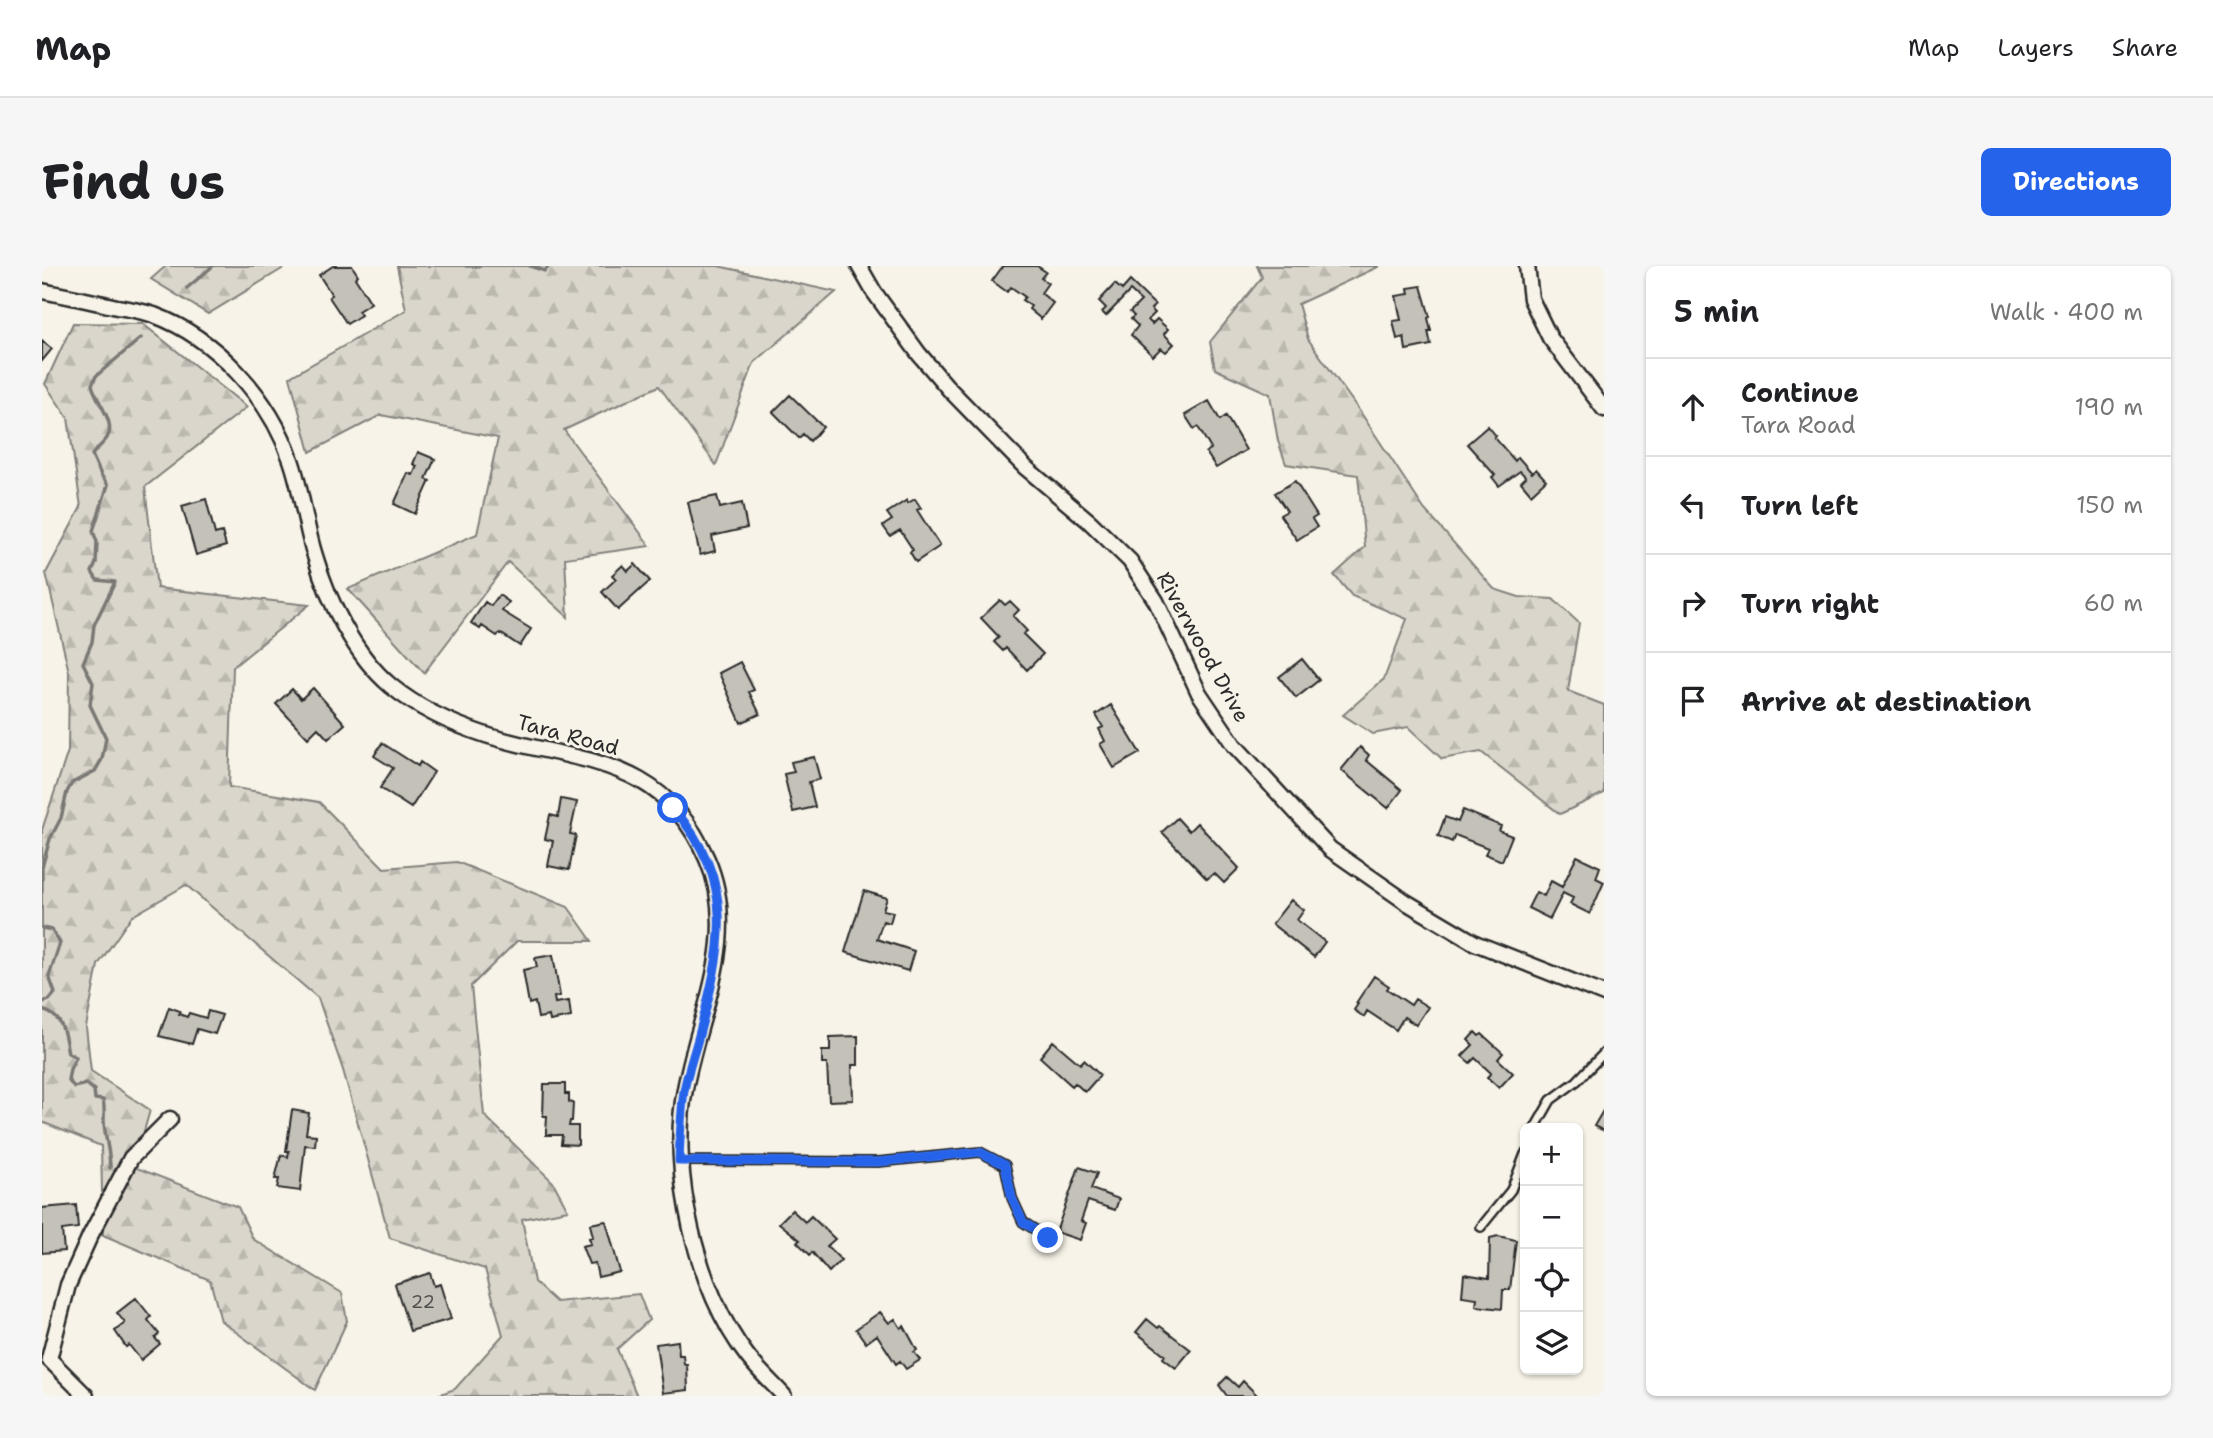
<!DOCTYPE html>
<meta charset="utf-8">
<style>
:root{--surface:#fff;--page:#f6f6f6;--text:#202124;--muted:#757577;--line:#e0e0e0;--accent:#2563eb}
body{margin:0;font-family:"Shantell Sans",sans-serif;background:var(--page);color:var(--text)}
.controls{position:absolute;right:21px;bottom:21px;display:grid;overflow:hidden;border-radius:10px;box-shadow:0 2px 5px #0004}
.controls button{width:63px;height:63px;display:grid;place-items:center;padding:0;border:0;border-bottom:2px solid var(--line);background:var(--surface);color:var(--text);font:35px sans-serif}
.stop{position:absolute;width:21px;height:21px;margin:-16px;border:5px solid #2563eb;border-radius:50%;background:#fff}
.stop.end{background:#2563eb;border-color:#fff;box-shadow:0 2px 7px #0008}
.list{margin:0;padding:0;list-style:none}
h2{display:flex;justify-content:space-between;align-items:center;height:91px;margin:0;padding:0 28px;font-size:30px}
h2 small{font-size:23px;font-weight:400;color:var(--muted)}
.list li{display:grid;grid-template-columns:46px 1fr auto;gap:21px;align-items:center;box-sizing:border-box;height:98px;padding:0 28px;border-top:2px solid var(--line)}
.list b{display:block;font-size:26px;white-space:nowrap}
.list p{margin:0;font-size:23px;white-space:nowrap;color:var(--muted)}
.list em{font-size:23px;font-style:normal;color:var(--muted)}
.icon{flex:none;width:38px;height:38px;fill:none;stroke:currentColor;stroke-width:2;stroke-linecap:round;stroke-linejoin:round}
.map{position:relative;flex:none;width:1562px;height:1130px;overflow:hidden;border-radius:10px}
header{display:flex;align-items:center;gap:42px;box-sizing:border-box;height:98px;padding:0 35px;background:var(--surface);border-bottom:2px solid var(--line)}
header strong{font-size:33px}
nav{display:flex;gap:38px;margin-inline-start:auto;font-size:24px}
.intro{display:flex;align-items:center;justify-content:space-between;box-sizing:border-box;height:168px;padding:0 42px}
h1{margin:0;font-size:49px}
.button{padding:18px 32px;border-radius:10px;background:var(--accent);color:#fff;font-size:24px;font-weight:700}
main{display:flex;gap:42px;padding:0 42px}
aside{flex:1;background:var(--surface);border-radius:10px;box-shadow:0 2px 5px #0004}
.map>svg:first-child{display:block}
</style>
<header>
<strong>Map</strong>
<nav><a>Map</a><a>Layers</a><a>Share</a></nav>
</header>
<div class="intro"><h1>Find us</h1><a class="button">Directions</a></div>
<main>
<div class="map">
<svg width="1562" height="1130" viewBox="0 0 1562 1130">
<defs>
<pattern id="forest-firs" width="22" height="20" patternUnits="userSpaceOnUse" patternTransform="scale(1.75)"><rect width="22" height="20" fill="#dad6cc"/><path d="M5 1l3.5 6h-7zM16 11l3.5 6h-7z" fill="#bbb8af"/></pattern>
</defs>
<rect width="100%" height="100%" fill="#f7f3e8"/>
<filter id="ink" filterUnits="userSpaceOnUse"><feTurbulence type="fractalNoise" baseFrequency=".0143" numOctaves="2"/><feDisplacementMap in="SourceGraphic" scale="14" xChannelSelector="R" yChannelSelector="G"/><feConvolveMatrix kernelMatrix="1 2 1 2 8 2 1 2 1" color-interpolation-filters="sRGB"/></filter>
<g filter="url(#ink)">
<path fill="url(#forest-firs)" stroke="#82807c" stroke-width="2" d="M124 0H245L166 48 109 13Z
M355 0H676L794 26 712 97 674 199 617 120 522 164 608 280 523 292 526 351 466 296 382 407 306 323 435 268 456 172 339 149 268 186 248 111 364 44Z
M1215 0H1338L1256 38 1266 73 1319 147 1382 243 1452 323 1477 331 1511 333 1537 357 1526 425 1562 439V527L1518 548 1439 486 1400 493 1366 461 1331 468 1301 449 1342 413 1365 353 1310 330 1292 309 1323 281 1316 209 1244 198 1236 175 1228 128 1173 103 1168 76 1220 11Z
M31 57 101 58 205 141 103 221 115 322 267 339 191 401 187 521 277 536 342 602 415 596 526 641 550 675H475L429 720 442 849 511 916 526 944 480 953 492 1016 514 1036 597 1028 607 1054 575 1083 595 1130H393L413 1123 461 1069 443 1003 348 972 301 804 276 732 144 619 89 651 56 699 44 761 49 805 108 844 92 901 196 941 211 973 300 1027 305 1055 273 1124 179 1055 168 1014 61 969 59 880 0 856V564L26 485 27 406 4 307 39 241 26 152 3 118Z"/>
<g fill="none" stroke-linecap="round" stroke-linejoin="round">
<path stroke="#7a7874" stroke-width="3.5" d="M424 0H438
M488 0 503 5 507 0
M145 22 171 0
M0 601 8 573 19 552 25 526 30 517 53 505 60 493 64 472 48 439 51 417 41 397 50 376 52 359 73 316 55 314 50 306 54 297 55 276 51 265 66 219 59 209 50 189C54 183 61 178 65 172 75 157 54 135 50 119L54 110 99 72
M0 603V626
M0 662 10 664 18 677 7 710 13 727 7 734 0 736
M0 744C22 750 22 767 26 787L34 791 28 803 26 814 32 821 44 818 52 824 53 833 61 834C63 842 62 848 62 856 63 872 68 886 68 902"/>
</g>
<path fill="#c4c1b9" stroke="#2b2b2b" stroke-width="2" d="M291 0H310L316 9 313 12 329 37 316 45 319 49 305 58 287 31 290 29 277 9Z
M961 0H995L1004 6 999 12 1006 17 999 27 1011 37 999 53 987 43 989 40 980 34 983 31 969 21 965 26 950 15Z
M1088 15 1113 39 1109 43 1113 47 1106 54 1110 58 1115 53 1126 63 1122 68 1132 78 1124 86 1119 82 1111 90 1089 69 1096 60 1089 53 1092 50 1088 46 1099 35 1088 25 1064 50 1060 46 1064 42 1057 35 1073 18 1080 24Z
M1379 20 1388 51 1386 52 1389 65H1386L1389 79 1364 84 1362 71 1355 73 1351 55 1359 54 1354 30 1367 28 1366 22Z
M0 75 10 83 0 95Z
M748 129 781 161 768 175 761 168 757 172 731 146Z
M1167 135 1178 154 1184 150 1204 184 1174 202 1164 186 1169 183 1156 161 1152 163 1143 149Z
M1446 160 1454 170 1452 171 1473 195 1476 191 1490 207 1494 203 1504 214 1489 228 1479 216 1484 211 1478 205 1457 220 1450 211 1453 209 1425 178Z
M376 186 393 193 384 213 388 215 373 248 352 238 366 207 371 209 375 200 371 198Z
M1253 215 1275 250 1270 253 1275 261 1255 274 1238 249 1245 245 1233 227Z
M675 230 678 242 700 237 705 262 670 270 673 285 658 289 646 236Z
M164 233 173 268 180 266 184 280 154 289 140 240Z
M873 233 879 242 875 244 898 280 874 296 868 286 871 284 858 264 848 270 841 260 850 254 845 247 865 234 866 237Z
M593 298 608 315 576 344 560 326 574 313 570 309 581 299 586 305Z
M457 329 467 336 460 345 489 363 478 380 458 367 455 370 440 360 438 363 429 357 443 336 449 340Z
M958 334 963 339 968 335 977 344 971 350 985 365 981 368 1001 388 985 404 964 382 961 385 952 376 957 371 939 352Z
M1260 393 1277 414 1254 432 1237 411Z
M698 396 712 424 707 426 718 448 699 457 677 407Z
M271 422 303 458 286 473 276 462 266 472 234 438 250 423 259 433Z
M1069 439 1098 487 1072 502 1058 478 1063 475 1057 463 1061 461 1054 449Z
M340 477 376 500 378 496 392 506 369 542 338 522 351 502 332 490Z
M1318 481 1327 489 1324 494 1360 524 1346 542 1299 504Z
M772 491 778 513 767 516 773 541 751 546 742 508 752 506 749 496Z
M519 533 535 536 528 568 534 569 527 604 506 600 511 575 503 573 508 549 516 551Z
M1421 544 1459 560 1457 565 1470 570 1460 595 1443 588 1446 582 1413 569 1410 576 1396 570 1403 551 1416 556Z
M1135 552 1147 565 1155 557 1197 602 1182 617 1172 607 1165 613 1120 566Z
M1535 590 1558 601 1554 612 1562 616 1548 648 1528 638 1531 632 1521 627 1508 653 1486 642 1494 626 1502 630 1509 615 1520 621Z
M822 625 845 632 841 644 851 646 848 657 841 655 835 673 872 685 866 705 803 686Z
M1249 634 1262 644 1255 654 1283 676 1272 691 1230 658Z
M511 689 518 730 512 731 513 737 527 735 529 751 508 755 507 750 496 752 493 736 487 738 481 704 495 701 493 692Z
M1332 710 1347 720 1345 723 1369 739 1373 733 1386 741 1374 759 1362 751 1354 764 1325 745 1322 751 1312 744 1316 738 1314 737Z
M127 741 138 745 137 748 145 751 147 747 164 752 166 745 180 749 173 768 155 763 150 778 117 770Z
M1433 766 1437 770 1440 768 1461 787 1456 793 1471 807 1457 822 1445 811 1449 807 1433 792 1428 797 1420 790 1431 779 1426 774Z
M816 770V799H810L811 834 787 835 785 798H780V785H788V771Z
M1011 775 1038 798 1042 794 1058 809 1043 826 1033 817 1030 820 998 791Z
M502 818H523V828H527V836L531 837 530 855H528L527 860H536V879L519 878 520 869H504L505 850H501Z
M1562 843V865L1552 860Z
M250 844 267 847 264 868 274 869 273 880 263 879 258 925 235 922 237 913H233L239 889 246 891 247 885H244Z
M1037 901 1055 907 1049 923 1077 933 1073 944 1046 935 1039 955 1044 957 1038 974 1014 966Z
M34 939 36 962 20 964 22 985 0 987V942Z
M750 944 763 956 769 950 793 973 785 980 799 994 787 1006 770 986 768 989 755 976 758 974 737 957Z
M564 955 578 1006 556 1011 553 997 547 998 540 980 549 978 547 972 551 971 548 958Z
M1456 970 1474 974 1468 1024H1461L1460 1043 1434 1040 1435 1032 1420 1030 1422 1008 1447 1012 1448 972Z
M388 1007 392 1020 398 1018 409 1053 368 1065 353 1018Z
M94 1032 109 1051 106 1054 117 1068 113 1072 118 1078 99 1094 87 1079 84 1081 73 1065 83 1057 75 1047Z
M838 1046 847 1057 853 1053 859 1062 862 1060 875 1084 872 1086 878 1094 864 1103 858 1095 854 1098 835 1069 824 1077 814 1063Z
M1105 1053 1116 1062 1118 1060 1149 1084 1134 1102 1121 1092 1123 1089 1094 1066Z
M636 1075 637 1089H641L642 1098H645L646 1124 621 1127 614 1078Z
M1185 1111 1196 1121 1201 1115 1216 1130H1185L1177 1119Z"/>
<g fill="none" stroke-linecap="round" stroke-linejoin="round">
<g stroke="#2b2b2b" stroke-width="12">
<path id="service" d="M1493 862 1509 834 1535 815 1562 787
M638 895 836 896 938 886 963 899 970 932 981 956 1006 972
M1439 961 1469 924 1483 888"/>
</g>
<g stroke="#2b2b2b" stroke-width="19">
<path id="minor" d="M817 0 832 26 877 88 907 123 984 202 1048 256 1088 295 1114 335 1157 427 1192 479 1288 583 1364 636 1433 677 1562 728
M1485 0 1489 33 1508 72 1562 143
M0 25C25 30 50 35 75 41 87 43 100 45 112 49 174 72 228 132 249 194 260 225 263 259 273 290 286 335 313 390 349 420 377 443 410 458 444 469 535 498 619 487 665 593 699 671 657 746 643 823 627 904 654 1025 706 1091 717 1105 730 1117 742 1130
M44 1130 7 1093 26 1019 48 970 89 892 128 853"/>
</g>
<use href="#service" stroke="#f7f3e8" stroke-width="7"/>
<use href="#minor" stroke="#f7f3e8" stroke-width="14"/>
</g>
</g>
<g fill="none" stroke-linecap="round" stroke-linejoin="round" filter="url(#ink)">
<path stroke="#2563eb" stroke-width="9" d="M631 542C698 619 679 685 656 773 651 791 645 808 642 825 639 848 638 872 637 895L836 896 938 886 963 899 970 932 981 956 1006 972"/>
</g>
<g text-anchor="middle" stroke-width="6" stroke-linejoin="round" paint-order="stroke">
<g font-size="18" fill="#51504e">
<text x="381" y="1042">22</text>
</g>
<g font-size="21" fill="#2b2b2b" stroke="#f7f3e8">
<text transform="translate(1161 381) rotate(61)" y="7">Riverwood Drive</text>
<text transform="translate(526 469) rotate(15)" y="7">Tara Road</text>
</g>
</g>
</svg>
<div class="controls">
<button>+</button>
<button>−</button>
<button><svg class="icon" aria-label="locate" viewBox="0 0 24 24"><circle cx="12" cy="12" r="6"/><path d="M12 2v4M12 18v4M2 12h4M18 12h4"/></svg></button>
<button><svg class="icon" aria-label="layers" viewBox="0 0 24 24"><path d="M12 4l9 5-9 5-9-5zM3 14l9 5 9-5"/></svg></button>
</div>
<div class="stop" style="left:631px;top:542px"></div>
<div class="stop end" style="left:1006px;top:972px"></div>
</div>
<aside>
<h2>5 min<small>Walk · 400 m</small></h2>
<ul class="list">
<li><svg class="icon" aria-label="ahead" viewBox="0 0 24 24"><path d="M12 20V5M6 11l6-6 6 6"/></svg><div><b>Continue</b><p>Tara Road</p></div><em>190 m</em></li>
<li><svg class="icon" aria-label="left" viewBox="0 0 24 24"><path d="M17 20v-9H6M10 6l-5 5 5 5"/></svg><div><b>Turn left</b></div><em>150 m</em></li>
<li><svg class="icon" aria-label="right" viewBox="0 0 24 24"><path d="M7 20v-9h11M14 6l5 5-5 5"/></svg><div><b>Turn right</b></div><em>60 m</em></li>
<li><svg class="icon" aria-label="arrive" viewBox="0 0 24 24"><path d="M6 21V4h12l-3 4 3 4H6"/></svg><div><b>Arrive at destination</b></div></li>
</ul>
</aside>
</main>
